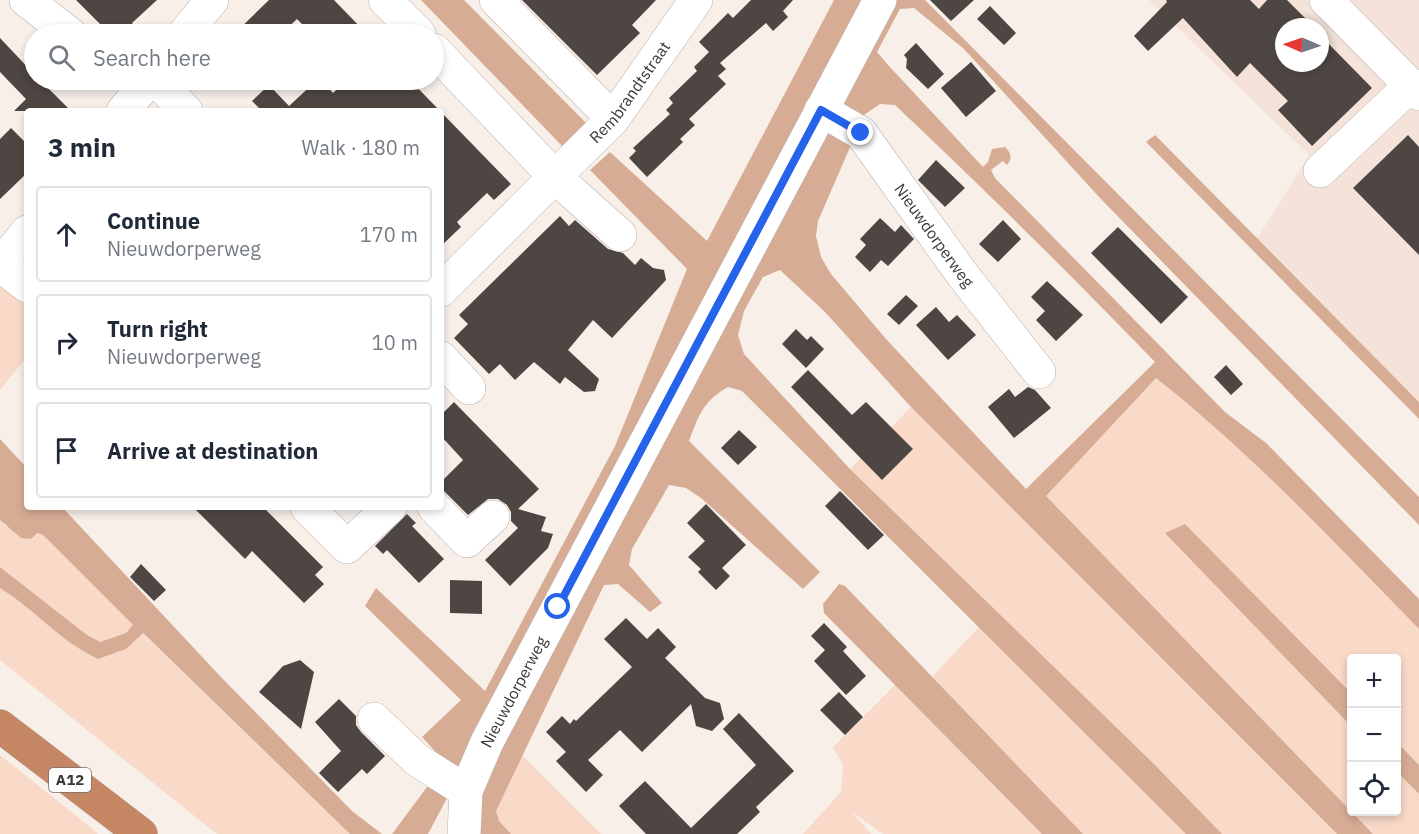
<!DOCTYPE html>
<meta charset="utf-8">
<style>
:root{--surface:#fff;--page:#f2f2f3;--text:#1f2937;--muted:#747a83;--line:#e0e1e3}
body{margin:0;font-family:"IBM Plex Sans",sans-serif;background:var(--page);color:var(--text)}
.controls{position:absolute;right:18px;bottom:18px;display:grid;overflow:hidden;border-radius:6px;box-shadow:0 3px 9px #0003}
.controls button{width:54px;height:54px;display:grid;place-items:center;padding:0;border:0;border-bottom:2px solid var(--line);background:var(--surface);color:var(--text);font:30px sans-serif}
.compass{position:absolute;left:1275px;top:18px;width:54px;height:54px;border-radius:50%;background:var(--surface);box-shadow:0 3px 9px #0003;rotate:272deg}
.stop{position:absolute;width:18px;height:18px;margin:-14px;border:4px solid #2563eb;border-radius:50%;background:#fff}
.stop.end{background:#2563eb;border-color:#fff;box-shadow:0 2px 6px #0008}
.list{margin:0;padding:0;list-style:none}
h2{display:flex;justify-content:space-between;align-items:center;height:78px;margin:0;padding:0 24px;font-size:26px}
h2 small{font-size:20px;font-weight:400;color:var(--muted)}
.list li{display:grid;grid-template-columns:39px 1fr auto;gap:18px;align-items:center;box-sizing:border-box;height:96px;margin:0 12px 12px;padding:0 12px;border:2px solid var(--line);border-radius:6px}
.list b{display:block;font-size:22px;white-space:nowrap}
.list p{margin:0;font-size:20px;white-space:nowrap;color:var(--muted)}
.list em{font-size:20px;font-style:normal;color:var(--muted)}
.icon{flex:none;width:33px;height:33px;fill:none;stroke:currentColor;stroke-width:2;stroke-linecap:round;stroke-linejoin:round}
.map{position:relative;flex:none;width:1419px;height:834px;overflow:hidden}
.search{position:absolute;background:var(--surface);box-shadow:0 3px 9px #0003;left:24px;top:24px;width:420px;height:66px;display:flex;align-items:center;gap:15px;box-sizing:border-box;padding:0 21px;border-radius:33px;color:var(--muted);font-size:22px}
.panel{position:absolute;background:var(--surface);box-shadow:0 3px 9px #0003;left:24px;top:108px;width:420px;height:402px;border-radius:6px}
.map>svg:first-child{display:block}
</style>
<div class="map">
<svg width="1419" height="834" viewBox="0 0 1419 834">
<rect width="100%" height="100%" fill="#f8efe9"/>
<path fill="#f5e3da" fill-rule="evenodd" d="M1149 0H1419V402L1257 239 1309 155ZM1284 27H1320V63H1284Z"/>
<path fill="#f9d9c7" d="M0 275 27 295V357L0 390Z
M1156 378C1252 454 1334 542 1419 629V765L1397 741 1396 658H1352L1351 693 1185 524 1166 533 1351 726 1352 812H1396L1397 772 1419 794V834H1373L1045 496Z
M911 407 1337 834H1222L1154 764 850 469Z
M0 520 5 526 43 535 133 625 126 633 100 642 87 635 0 567Z
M0 588C37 611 58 640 98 659L126 649 142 633 350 834H217L0 660Z
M979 627 1186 834H1083L932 677Z
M895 685 1042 834H883L852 812 871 834H803L841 792 843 765 833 747Z
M0 755 88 825 98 834H0Z
M522 755 601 834H511L499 821 496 811Z"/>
<path fill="#d7ac94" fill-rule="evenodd" d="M421 0H464L589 126 565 149Z
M834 0H868L428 834H392L427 787H435L443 760 422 737 461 700 365 606 376 588 485 691 615 446 687 269 590 170 610 152 707 241Z
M892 0H925L1419 497V525L1100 198 964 49 914 8 900 9 877 52 889 66 983 167 988 162 992 149 1005 147C1011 153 1013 158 1007 165L1003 161 991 170 995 178 1225 412 1266 443 1419 599V629C1334 542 1252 454 1156 378L1046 496 1373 834H1337L911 407 825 312 780 270 763 277 744 311 738 335 744 354 850 469 1154 764 1222 834H1186L742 391 728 387C703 401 699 415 689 441L820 572 803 589 701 498 686 488 669 485 632 549 629 565 662 603 650 612 618 584 604 585 496 811 499 821 511 834H474V808L490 761ZM880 104 895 105C984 189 1070 274 1155 362L1026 489 886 339 831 274 821 257 816 236 818 221 864 115Z
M1155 135 1419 402V419L1146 142Z
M0 439 27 468V507H62L220 676 352 811 382 834H350L143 633 126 649 98 659C58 640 37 611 0 588V567L87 635 100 642 126 633 133 625 43 535 37 533 31 539 21 538 0 520Z
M1185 524 1351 693V726L1165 533Z
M839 584 845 586 1083 834H1042L824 613 823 604Z
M1396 741 1419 765V794L1397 772Z"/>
<path fill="#4e4642" d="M76 0H157L132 23 143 34H110Z
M269 0H334L367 34H318L314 30 311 33 297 19 281 34H234Z
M522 0H656L632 25 640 33 597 75Z
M751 0H793L783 11 788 17 773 31 766 23 720 63 726 69 718 76 726 84 689 119 695 125 680 139 683 142 647 177 629 158 636 151 633 148 670 114 666 110 673 103 669 98 697 71 694 67 709 52 699 42 728 13 733 18Z
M930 0H974L951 21Z
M1166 0H1250L1259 9 1267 0H1287L1314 27H1284V63H1320V35L1372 88 1312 146 1278 110 1288 101 1250 63 1237 77 1183 18 1148 51 1134 36 1167 2Z
M990 6 1016 33 1004 45 977 19Z
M0 38 34 74V80H40L71 111H14L26 99 0 72Z
M916 43 944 74 928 89 906 68 907 59 904 55Z
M971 62 996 91 966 117 941 88Z
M317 80H321L333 93 347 80H410L440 111H262L252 101 269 85 289 106Z
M441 112 511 184 494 200 487 193 457 222 461 227 441 246Z
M11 128 27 144V173L0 199V139Z
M1408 135 1419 147V255L1353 188Z
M936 160 965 188 945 207 918 180Z
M560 216 569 226 575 220 608 249 623 253 635 265 641 258 653 268 664 270 666 280 612 338 593 320 568 350 599 379 595 391 584 392 565 377 560 384 534 362 515 380 500 364 489 374 454 338 468 324 459 315Z
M880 218 895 232 901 225 914 239 888 266 881 260 870 272 855 257 866 245 860 239Z
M1003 220 1021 239 998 262 979 244Z
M1118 227 1188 297 1161 324 1091 253Z
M1047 281 1083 315 1056 341 1036 320 1045 311 1031 297Z
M906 295 918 306 899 325 887 314Z
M936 307 949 322 957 315 976 335 948 360 916 325Z
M796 329 807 340 811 336 824 349 806 368 782 344Z
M1226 365 1243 384 1231 395 1214 377Z
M808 370 852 415 866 402 913 449 882 480 791 387Z
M1028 387 1035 390 1051 408 1014 438 988 407 1009 389 1015 397Z
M454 402 539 489 518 509 546 517 541 531 553 534 548 548 510 586 485 560 518 528 511 521V512L507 505 498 499H488L468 515 441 488V482L463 460 441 436V415Z
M739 430 757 447 738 465 721 448Z
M840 491 884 535 868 550 825 506Z
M706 504 746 545 722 568 730 576 716 590 698 572 701 569 688 557 705 541 687 523Z
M193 507H263L323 567 315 575 324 584 304 603 252 551 245 559Z
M407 514 416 523 412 526 444 559 419 583 387 550 383 554 375 546Z
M141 564 166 590 154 601 130 577Z
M450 580 482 581V614L450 613Z
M626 618 647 639 658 628 676 647 665 658 705 698 720 703 724 719 712 731 696 726 691 704 642 752 620 730 588 760 603 775 586 792 556 761 566 752 546 732 562 716 570 724 574 719 576 721 632 667 604 639Z
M824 623 847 647 843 651 866 676 846 695 814 661 825 650 811 636Z
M300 660 314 672 301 729 259 692 283 666Z
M839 692 863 717 845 735 820 710Z
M339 699 356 716V725L361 732 385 756 367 774 362 769 338 792 319 773 341 751 315 722Z
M739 713 794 771 756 807 760 812 737 834H646L619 806 645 781 691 828 756 765 723 729Z"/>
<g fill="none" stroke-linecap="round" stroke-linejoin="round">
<g stroke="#bab1ac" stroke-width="34">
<g id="minor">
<path d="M26 0 70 34"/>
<path d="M385 0 419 34"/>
<path d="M496 0 613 119"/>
<path d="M1326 0 1419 94"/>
<path d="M184 34 212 0"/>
<path d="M434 50 556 178 620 235"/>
<path d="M156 80 186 111"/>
<path id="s1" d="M821 110 861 133 962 274 1039 372"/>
<path d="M123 111 149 80"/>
<path d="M1320 171 1411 85"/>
<path d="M27 232 0 265 27 286"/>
<path id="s2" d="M441 290 613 119 696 0"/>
<path d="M441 358 469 388"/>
<path d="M307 507 347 547 390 507"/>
<path d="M434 507 467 541 493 517"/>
<path d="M374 719 417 760 466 791"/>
<path id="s3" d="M464 834 466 791 487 742 880 0"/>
</g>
</g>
<g stroke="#d0cfcf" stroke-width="34">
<path id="highway" d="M0 726 141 834"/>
</g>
<use href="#minor" stroke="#fff" stroke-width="33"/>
<use href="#highway" stroke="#c48663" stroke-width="33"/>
</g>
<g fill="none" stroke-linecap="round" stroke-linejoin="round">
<path stroke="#2563eb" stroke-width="8" d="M558 607 821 110 861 133"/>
</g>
<g text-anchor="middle" stroke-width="6" stroke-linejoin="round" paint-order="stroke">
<rect fill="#fefefe" stroke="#767371" stroke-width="1.5" x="49" y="768" width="42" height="24" rx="4.5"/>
<g font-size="15" font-weight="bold" fill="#3b3735">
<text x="70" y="785">A12</text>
</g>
<g font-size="16" fill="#3b3735" stroke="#fefefe">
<text dy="6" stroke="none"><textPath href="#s2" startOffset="274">Rembrandtstraat</textPath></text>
<text dy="6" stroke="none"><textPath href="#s1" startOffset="172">Nieuwdorperweg</textPath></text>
<text dy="6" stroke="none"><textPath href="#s3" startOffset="153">Nieuwdorperweg</textPath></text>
</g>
</g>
</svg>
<div class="controls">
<button>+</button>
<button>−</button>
<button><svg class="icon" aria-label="locate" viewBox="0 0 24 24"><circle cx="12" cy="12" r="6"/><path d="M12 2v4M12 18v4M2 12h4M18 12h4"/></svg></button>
</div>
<svg class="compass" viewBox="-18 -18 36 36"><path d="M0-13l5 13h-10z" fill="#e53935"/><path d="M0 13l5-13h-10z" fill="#747a83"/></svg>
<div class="stop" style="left:558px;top:607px"></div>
<div class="stop end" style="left:861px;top:133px"></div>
<div class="search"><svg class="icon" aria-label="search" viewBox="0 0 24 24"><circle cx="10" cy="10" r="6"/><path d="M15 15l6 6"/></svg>Search here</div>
<section class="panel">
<h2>3 min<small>Walk · 180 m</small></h2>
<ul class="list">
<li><svg class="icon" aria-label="ahead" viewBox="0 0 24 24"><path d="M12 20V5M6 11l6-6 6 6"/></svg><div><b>Continue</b><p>Nieuwdorperweg</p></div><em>170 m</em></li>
<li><svg class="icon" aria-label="right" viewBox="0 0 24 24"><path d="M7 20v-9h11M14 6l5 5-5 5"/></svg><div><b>Turn right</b><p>Nieuwdorperweg</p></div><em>10 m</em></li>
<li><svg class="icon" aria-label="arrive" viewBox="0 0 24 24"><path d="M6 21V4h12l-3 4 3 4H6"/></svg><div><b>Arrive at destination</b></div></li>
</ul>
</section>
</div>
